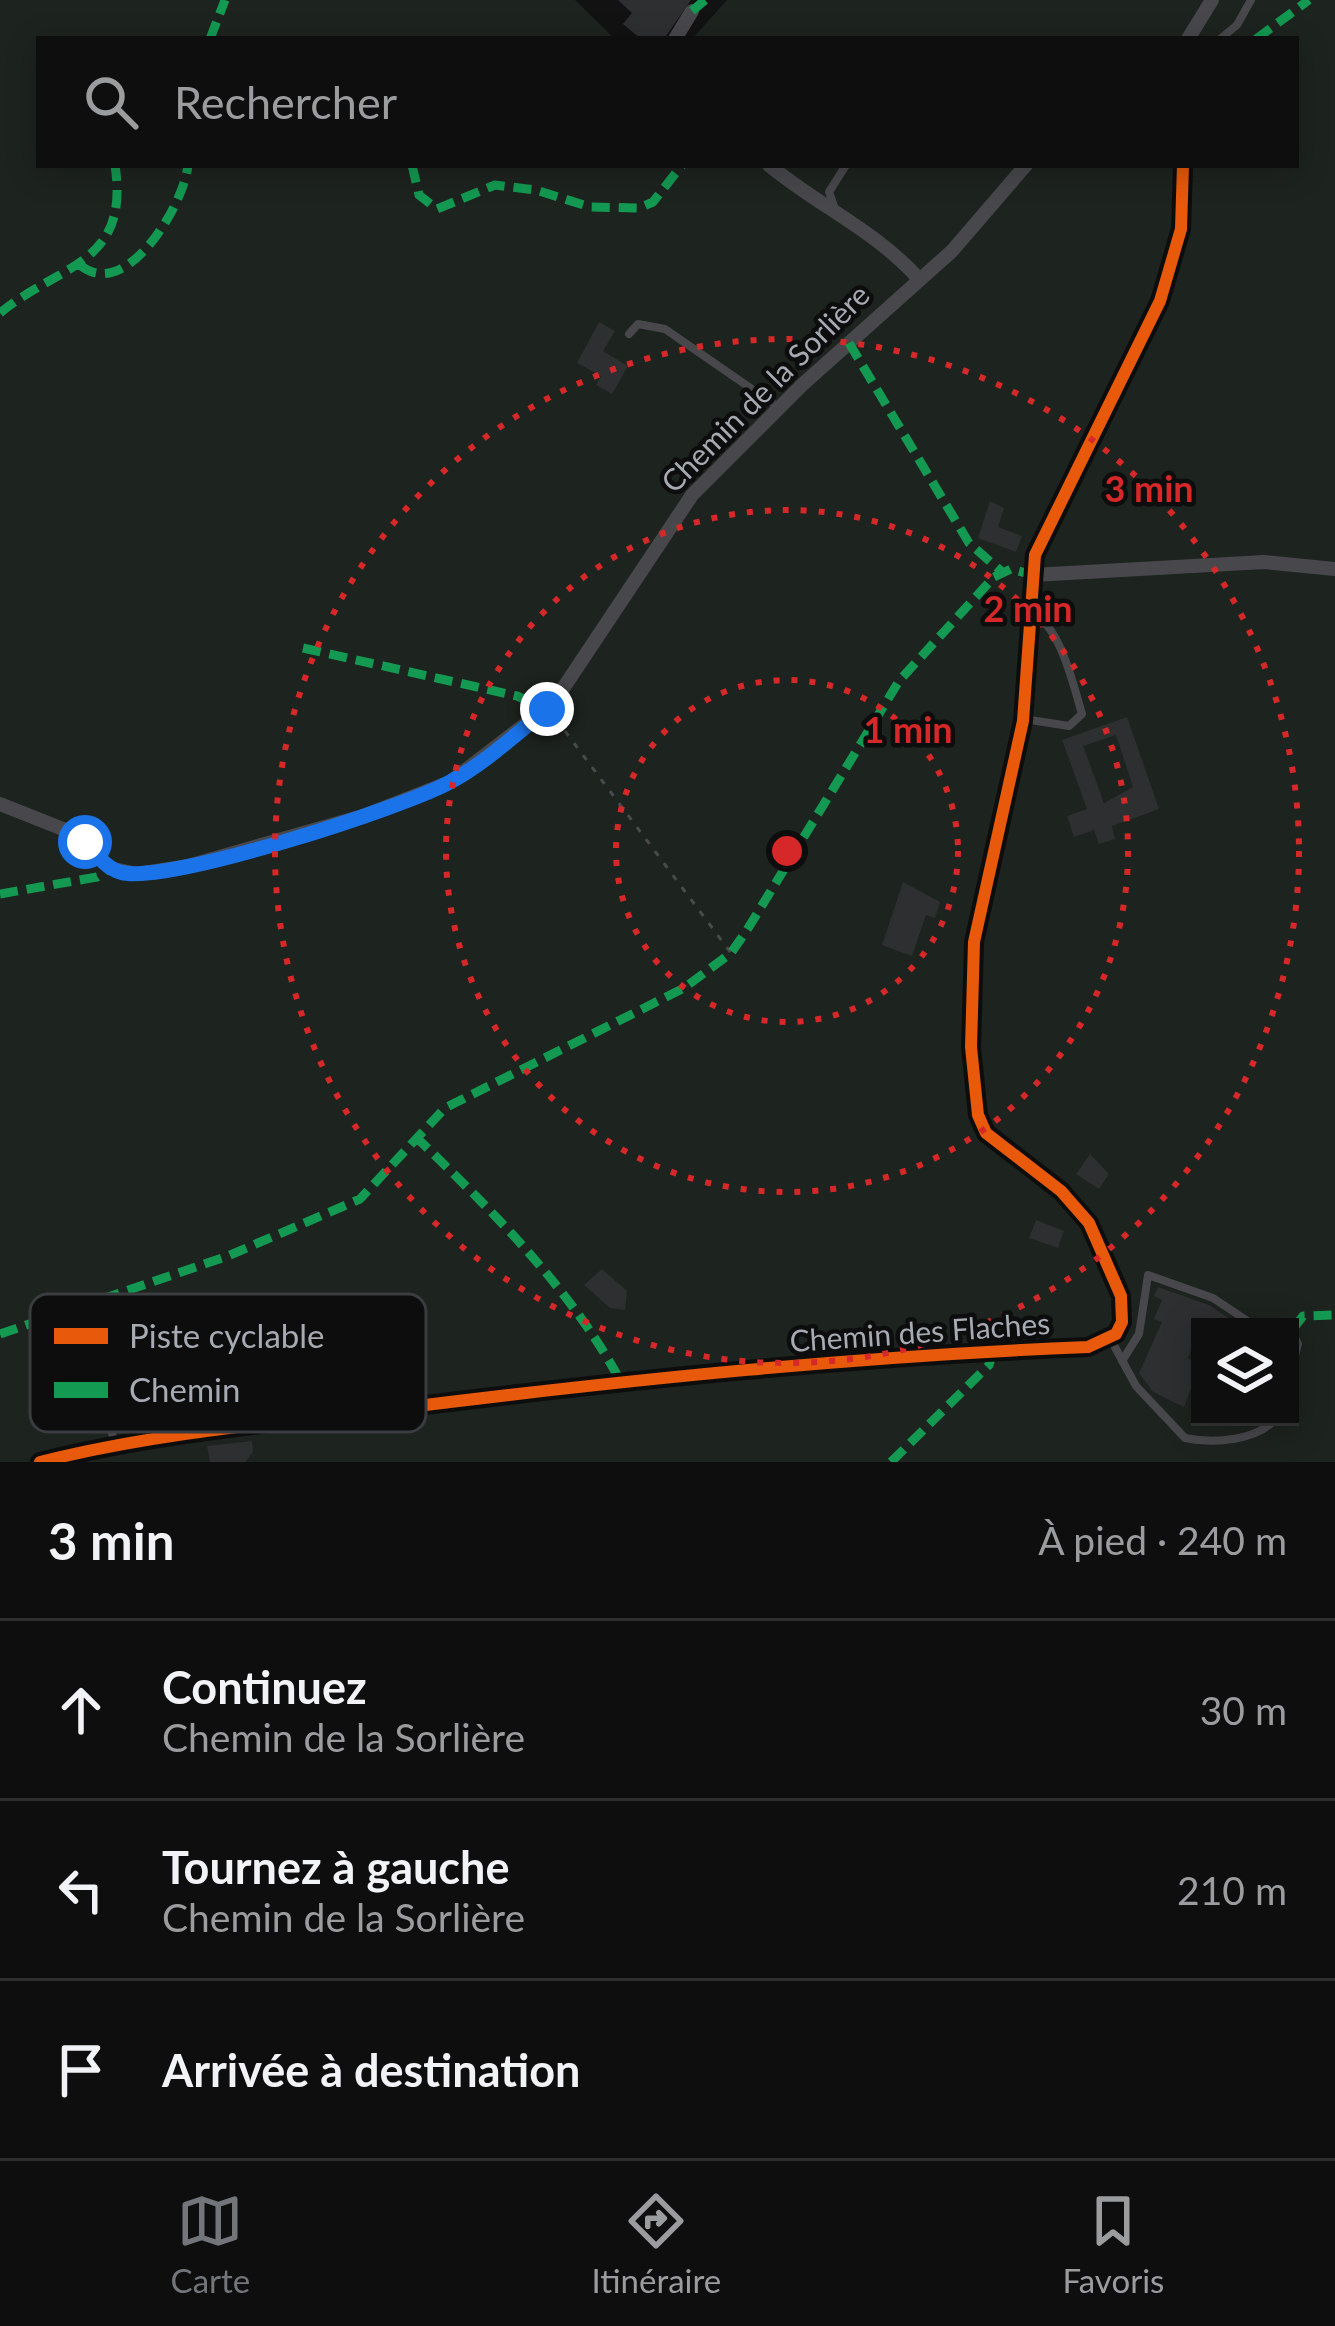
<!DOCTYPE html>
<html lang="fr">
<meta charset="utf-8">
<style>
:root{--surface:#0e0e0e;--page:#171717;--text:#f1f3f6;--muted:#9b9c9e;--line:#2e2e2e;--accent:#72757a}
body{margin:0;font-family:Lato,sans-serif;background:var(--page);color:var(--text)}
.controls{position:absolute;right:36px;bottom:36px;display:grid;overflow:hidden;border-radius:0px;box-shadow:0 6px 30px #0003}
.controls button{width:108px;height:108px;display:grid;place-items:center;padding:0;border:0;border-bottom:3px solid var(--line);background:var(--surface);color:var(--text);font:60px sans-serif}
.stop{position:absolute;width:36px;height:36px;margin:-27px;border:9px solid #1a73e8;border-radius:50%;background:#fff}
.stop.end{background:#1a73e8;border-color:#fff;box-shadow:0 3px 12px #0008}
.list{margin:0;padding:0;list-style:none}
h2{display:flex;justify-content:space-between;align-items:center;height:156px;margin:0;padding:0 48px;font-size:51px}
h2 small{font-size:39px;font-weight:400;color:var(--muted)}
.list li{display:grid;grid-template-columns:78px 1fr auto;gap:36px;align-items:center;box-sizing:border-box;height:180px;padding:0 48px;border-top:3px solid var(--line)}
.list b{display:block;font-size:45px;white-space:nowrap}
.list p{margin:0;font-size:39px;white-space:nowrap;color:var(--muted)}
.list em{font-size:39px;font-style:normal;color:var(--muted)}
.icon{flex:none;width:66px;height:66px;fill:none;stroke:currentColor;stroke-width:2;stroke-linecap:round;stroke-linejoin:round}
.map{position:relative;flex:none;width:1335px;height:1462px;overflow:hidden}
.search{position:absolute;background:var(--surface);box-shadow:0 6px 30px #0003;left:36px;right:36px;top:36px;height:132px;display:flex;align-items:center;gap:30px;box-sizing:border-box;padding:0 42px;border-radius:0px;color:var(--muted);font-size:45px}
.sheet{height:696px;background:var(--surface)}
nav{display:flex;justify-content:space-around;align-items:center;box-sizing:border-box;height:168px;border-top:3px solid var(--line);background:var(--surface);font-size:33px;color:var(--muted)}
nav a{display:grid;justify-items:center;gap:6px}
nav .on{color:var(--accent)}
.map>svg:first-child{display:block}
</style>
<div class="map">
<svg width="1335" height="1462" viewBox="0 0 1335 1462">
<rect width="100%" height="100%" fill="#121213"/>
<path fill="#1d231e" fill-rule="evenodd" d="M0 0H575L615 39H39V165H1296V39H692L727 0H1335V1462H0ZM1200 1327H1290V1417H1200Z"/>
<path fill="#2e2f30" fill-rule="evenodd" d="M618 0H691L664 39H641L623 24 632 13Z
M599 322 615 331 603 351 628 366 612 394 596 385 601 376 577 363Z
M990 501 1004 508 998 527 1022 536 1016 552 978 538Z
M1127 717 1159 809 1112 826 1115 839 1099 844 1094 830 1074 837 1067 816 1087 809 1062 740ZM1116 735 1133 787 1104 803 1083 746Z
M903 882 940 902 935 918 926 915 912 956 882 945Z
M1090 1154 1109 1174 1099 1189 1076 1174Z
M1036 1220 1064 1231 1058 1248 1029 1238Z
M602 1269 627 1291 625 1310 610 1308 584 1285Z
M1158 1287 1209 1305 1233 1321 1231 1327H1200L1188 1358 1200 1365 1184 1407 1153 1392 1139 1373 1162 1322 1154 1319 1162 1300 1154 1296Z
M252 1441 253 1452 245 1462H210L207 1446Z"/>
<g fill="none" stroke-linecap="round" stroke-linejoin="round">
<path stroke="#494a4c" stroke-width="3" stroke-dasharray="6 9" stroke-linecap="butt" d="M556 719 731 953"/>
<path stroke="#48484c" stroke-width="8" d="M1220 39 1237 25 1251 0
M834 206 829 192 846 165
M629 334 638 324 665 329 778 407
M1024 719 1069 726 1082 714C1074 687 1060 626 1034 615
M1290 1328 1298 1344 1290 1374
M1110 1338 1136 1386 1185 1438C1213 1444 1259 1441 1277 1417
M1122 1361 1139 1334 1148 1275 1213 1298 1249 1322 1288 1327
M98 1379 115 1445"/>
<path stroke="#48484c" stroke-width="14" d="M675 39 692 11
M1188 39 1212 0
M769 165C817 205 876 231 918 278
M1033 575 1264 562 1335 569
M0 804 73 833 110 868 137 874 188 866 363 816 450 782 554 702 692 495 802 385 952 251 1026 165
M40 1462C159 1432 286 1422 409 1407 635 1379 860 1356 1088 1347L1116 1334 1122 1322 1121 1296 1089 1223 1061 1191 986 1133 978 1115 971 1047 974 942 1023 721 1035 555 1160 301 1181 229 1183 165"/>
<path stroke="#139951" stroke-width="9" stroke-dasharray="18 9" stroke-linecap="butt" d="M692 11 705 0
M210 39 225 0
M1256 39 1309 0
M412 165 419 195 437 209 495 185 536 190 590 207 639 208 653 202 682 165
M80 265C126 303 184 205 188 165
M0 313C61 263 130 265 115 165
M849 343 969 543 1001 571
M303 648 517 696 547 709
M0 894 97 877 110 868
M415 1136C491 1210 570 1287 621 1382
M1293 1329 1303 1316 1335 1315
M0 1334 228 1256 360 1199 445 1108 684 988 731 953 747 930 899 681 994 577 1011 569 1033 575
M891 1462 989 1365 993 1350"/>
<g stroke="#0d0d0e" stroke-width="20">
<path id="cycleway" d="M40 1462C159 1432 286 1422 409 1407 635 1379 860 1356 1088 1347L1116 1334 1122 1322 1121 1296 1089 1223 1061 1191 986 1133 978 1115 971 1047 974 942 1023 721 1035 555 1160 301 1181 229 1183 165"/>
</g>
<use href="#cycleway" stroke="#e8590c" stroke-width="12"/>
</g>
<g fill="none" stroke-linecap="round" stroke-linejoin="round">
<path stroke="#1a73e8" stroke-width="15" d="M85 842C95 852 105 868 120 872 163 886 405 807 450 782 485 763 516 734 547 709"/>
</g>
<g fill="none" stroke="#d62828" stroke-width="6" stroke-dasharray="6 12">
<circle cx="787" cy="851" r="171"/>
<circle cx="787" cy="851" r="341"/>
<circle cx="787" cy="851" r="512"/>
</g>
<g text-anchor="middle" stroke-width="9" stroke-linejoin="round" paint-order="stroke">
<g font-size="30" fill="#a6aab2" stroke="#0d0d0e">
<text transform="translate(766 389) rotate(-45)" y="10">Chemin de la Sorlière</text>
<text transform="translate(920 1333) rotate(-4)" y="10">Chemin des Flaches</text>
</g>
</g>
<rect x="30" y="1294" width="396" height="138" rx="18" fill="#0d0d0e" stroke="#3b3c3f" stroke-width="3"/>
<rect x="54" y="1328" width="54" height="16" fill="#e8590c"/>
<rect x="54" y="1382" width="54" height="16" fill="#139951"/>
<g font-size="33" fill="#a6aab2">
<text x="129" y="1348">Piste cyclable</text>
<text x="129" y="1402">Chemin</text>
</g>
<circle cx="787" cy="851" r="18" fill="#d62828" stroke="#0d0d0e" stroke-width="6"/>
<g font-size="36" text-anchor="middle" font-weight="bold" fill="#d62828" stroke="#0d0d0e" stroke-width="9" stroke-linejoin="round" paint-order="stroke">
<text x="1149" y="502">3 min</text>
<text x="1028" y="622">2 min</text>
<text x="908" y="743">1 min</text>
</g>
</svg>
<div class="controls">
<button><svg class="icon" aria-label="layers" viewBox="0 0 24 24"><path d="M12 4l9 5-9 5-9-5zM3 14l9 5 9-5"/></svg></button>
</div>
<div class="stop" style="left:85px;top:842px"></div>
<div class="stop end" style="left:547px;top:709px"></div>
<div class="search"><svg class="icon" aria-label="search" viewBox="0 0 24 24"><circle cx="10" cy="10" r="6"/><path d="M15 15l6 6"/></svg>Rechercher</div>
</div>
<section class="sheet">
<h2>3 min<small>À pied · 240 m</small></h2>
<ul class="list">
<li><svg class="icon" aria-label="ahead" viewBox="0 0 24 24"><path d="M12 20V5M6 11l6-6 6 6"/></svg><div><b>Continuez</b><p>Chemin de la Sorlière</p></div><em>30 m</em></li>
<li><svg class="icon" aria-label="left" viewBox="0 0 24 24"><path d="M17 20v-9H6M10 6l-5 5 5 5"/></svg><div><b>Tournez à gauche</b><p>Chemin de la Sorlière</p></div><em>210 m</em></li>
<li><svg class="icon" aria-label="arrive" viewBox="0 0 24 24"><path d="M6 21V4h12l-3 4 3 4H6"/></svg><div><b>Arrivée à destination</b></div></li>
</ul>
</section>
<nav>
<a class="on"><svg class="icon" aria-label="map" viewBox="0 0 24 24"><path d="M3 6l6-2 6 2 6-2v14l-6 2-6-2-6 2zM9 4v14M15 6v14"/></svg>Carte</a>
<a><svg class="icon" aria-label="directions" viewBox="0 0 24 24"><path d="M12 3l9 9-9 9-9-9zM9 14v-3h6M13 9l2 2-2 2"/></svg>Itinéraire</a>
<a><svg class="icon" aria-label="saved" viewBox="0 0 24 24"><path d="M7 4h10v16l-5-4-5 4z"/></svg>Favoris</a>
</nav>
